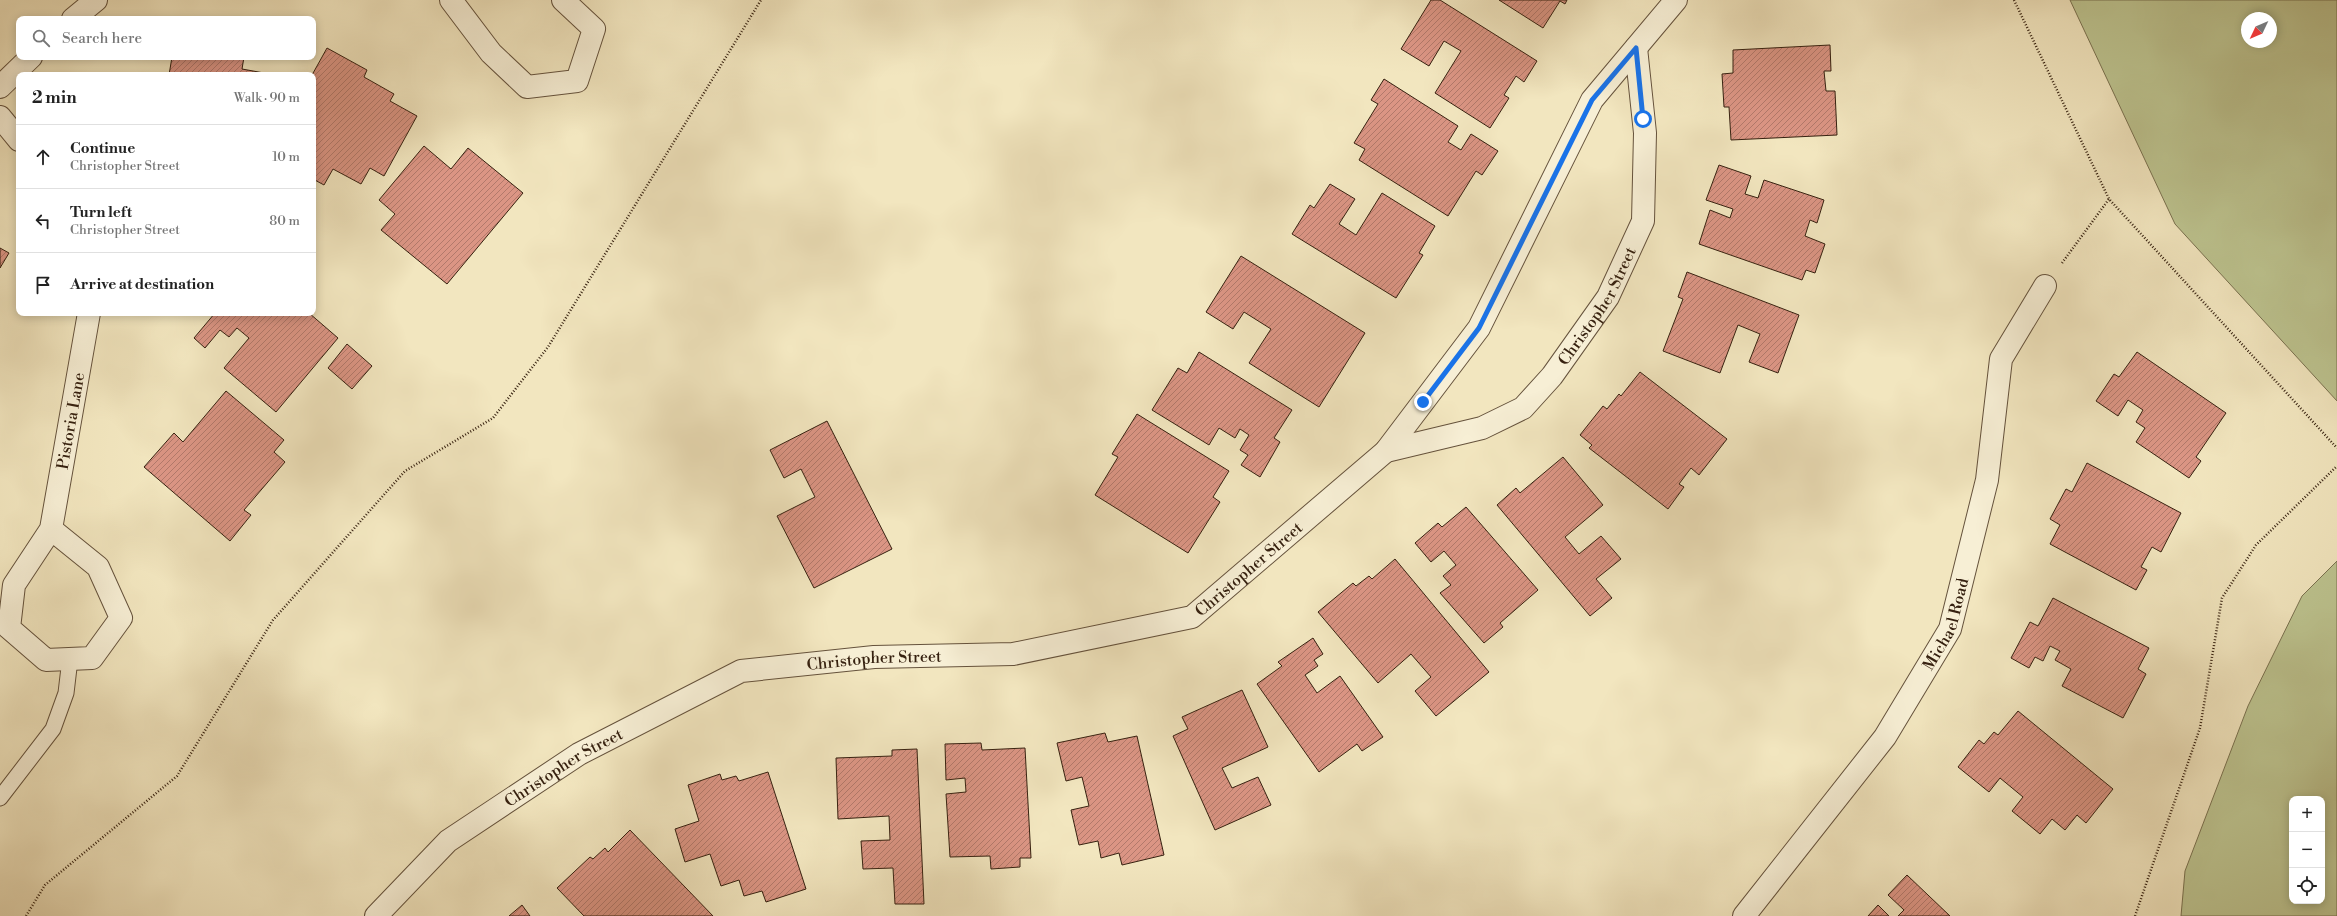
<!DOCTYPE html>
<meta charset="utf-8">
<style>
:root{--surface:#fff;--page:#f6f6f6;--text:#222;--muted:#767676;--line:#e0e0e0}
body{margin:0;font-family:"Libre Bodoni",serif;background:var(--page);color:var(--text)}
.controls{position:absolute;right:12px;bottom:12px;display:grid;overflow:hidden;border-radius:8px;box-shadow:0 2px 10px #0003}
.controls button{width:36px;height:36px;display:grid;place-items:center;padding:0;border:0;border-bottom:1px solid var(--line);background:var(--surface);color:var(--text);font:20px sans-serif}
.compass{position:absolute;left:2241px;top:12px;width:36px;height:36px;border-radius:50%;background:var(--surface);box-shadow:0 2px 10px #0003;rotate:226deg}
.stop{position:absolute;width:12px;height:12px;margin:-9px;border:3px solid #1a73e8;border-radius:50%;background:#fff}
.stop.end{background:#1a73e8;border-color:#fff;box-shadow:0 1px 4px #0008}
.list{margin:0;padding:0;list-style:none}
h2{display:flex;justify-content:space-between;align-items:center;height:52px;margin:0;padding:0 16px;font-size:17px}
h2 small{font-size:13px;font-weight:400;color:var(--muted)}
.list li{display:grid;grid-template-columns:26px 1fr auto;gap:12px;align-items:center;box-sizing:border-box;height:64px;padding:0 16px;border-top:1px solid var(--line)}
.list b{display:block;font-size:15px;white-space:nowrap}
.list p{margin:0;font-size:13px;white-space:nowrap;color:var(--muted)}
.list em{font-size:13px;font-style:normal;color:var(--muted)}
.icon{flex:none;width:22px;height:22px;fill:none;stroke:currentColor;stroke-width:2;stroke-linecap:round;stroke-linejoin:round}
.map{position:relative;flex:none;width:2337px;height:916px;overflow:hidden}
.search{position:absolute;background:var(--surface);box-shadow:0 2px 10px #0003;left:16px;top:16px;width:300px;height:44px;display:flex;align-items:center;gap:10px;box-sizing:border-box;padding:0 14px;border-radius:8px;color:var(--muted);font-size:15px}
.panel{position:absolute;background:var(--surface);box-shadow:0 2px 10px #0003;left:16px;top:72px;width:300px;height:244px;border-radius:8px}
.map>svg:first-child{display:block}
</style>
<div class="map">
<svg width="2337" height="916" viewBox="0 0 2337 916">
<defs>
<pattern id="building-hatch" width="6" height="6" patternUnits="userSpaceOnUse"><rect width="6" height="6" fill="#db9584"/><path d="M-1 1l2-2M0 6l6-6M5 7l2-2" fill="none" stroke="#b2796b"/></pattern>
</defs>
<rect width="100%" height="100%" fill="#f2e6bf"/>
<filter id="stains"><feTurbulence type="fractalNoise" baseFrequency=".005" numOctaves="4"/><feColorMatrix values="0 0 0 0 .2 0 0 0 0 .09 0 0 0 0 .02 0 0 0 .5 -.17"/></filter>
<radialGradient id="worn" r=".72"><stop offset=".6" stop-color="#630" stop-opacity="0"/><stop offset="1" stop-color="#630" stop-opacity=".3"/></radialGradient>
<path fill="#bdc490" stroke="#7a7250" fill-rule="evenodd" d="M2070 0H2337V401L2175 224ZM2247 18H2271V42H2247Z
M2337 561V916H2181L2185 871 2248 706 2302 596ZM2292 799H2322V901H2292Z"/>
<path fill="url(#building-hatch)" stroke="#362110" d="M1431 0H1440L1537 61 1524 82 1516 76 1504 95 1509 98 1490 128 1435 93 1461 51 1444 41 1429 66 1401 49Z
M1499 0H1567L1565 4 1560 1 1543 28Z
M1830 45 1831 71H1824L1826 91H1835L1837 135 1731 140 1729 107H1724L1722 74 1733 73V50Z
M327 48 367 70 364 77 394 94 390 101 417 116 384 176 370 168 361 184 333 169 324 185 313 179 312 75Z
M172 57H244L242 69 275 75H169Z
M1384 79 1458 126 1448 142 1461 150 1471 134 1498 151 1482 175 1476 171 1448 216 1359 160 1365 149 1354 143 1378 104 1371 100Z
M424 146 451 169 468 148 523 193 447 284 381 230 395 214 379 200Z
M1719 165 1751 176 1745 194 1758 198 1764 180 1824 200 1817 223 1810 220 1805 236 1825 244 1815 273 1806 270 1802 280 1699 244 1710 210 1730 218 1733 209 1706 200Z
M1330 184 1355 199 1339 224 1356 235 1382 193 1435 226 1419 253 1423 255 1396 298 1292 234 1310 205 1314 208Z
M0 248 9 253 0 268Z
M1241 256 1365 333 1319 407 1249 363 1271 329 1244 312 1233 329 1206 312Z
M1687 272 1799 315 1778 373 1749 362 1760 334 1738 325 1720 373 1663 351 1683 299 1678 297Z
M215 313H309L338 338 276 412 224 368 249 338 237 328 229 337 220 330 205 348 194 338Z
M347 344 372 366 352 389 328 368Z
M1199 352 1292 410 1274 438 1280 442 1260 477 1241 465 1248 455 1240 450 1249 435 1240 429 1235 438 1219 428 1209 445 1152 410 1178 368 1187 373Z
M2137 352 2226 413 2196 457 2201 461 2189 478 2136 442 2145 428 2136 422 2143 410 2128 400 2118 416 2096 401 2114 374 2119 377Z
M1640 372 1727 439 1699 475 1691 468 1679 484 1684 487 1668 509 1589 448 1592 445 1580 435 1603 406 1607 409 1619 394 1621 396Z
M226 391 284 440 274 452 285 462 244 510 251 515 230 541 144 467 174 433 183 442Z
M1137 414 1229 471 1213 497 1220 502 1188 553 1095 495 1118 457 1112 454Z
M827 421 892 549 814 588 777 516 815 497 801 469 784 478 770 450Z
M1563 457 1603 505 1565 537 1579 554 1601 536 1621 559 1596 579 1612 598 1590 616 1497 505 1516 488 1520 493Z
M2087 463 2181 513 2161 552 2152 547 2141 567 2147 570 2136 590 2050 544 2060 525 2050 519 2066 489 2072 492Z
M1466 507 1538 590 1500 623 1503 627 1484 643 1440 593 1451 585 1443 576 1456 565 1444 551 1431 562 1415 543 1438 523 1442 527Z
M1395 559 1489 672 1436 716 1415 691 1431 677 1411 654 1378 683 1318 612 1353 583 1356 586 1369 576 1372 579Z
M2053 598 2149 648 2138 669 2146 674 2123 718 2062 686 2071 669 2055 660 2060 651 2050 646 2043 661 2035 657 2029 668 2011 658 2030 622 2038 626Z
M1313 638 1323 654 1314 660 1318 666 1305 675 1317 693 1340 676 1383 737 1362 751 1357 744 1319 772 1257 684 1282 666 1278 662Z
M1242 690 1268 747 1222 768 1232 788 1258 777 1271 805 1215 830 1173 736 1188 729 1182 717Z
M2018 711 2113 789 2086 823 2077 815 2065 830 2052 819 2040 834 2012 811 2023 797 2000 778 1989 792 1958 767 1979 740 1984 744 1994 732 1998 735Z
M1105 733 1108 742 1137 736 1164 855 1122 865 1119 853 1101 858 1098 841 1079 845 1071 810 1089 806 1082 777 1066 781 1057 743Z
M981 743 982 750 1025 748 1031 858H1020V867L991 869 990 856 950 857 946 794 966 792 965 778 946 780 945 744Z
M917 749 924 904H895L893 868 863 869 861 841 890 840 889 816 838 819 836 758 892 756V750Z
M768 772 806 889 766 902 762 891 744 896 739 880 721 886 710 854 685 862 675 829 699 821 688 785 720 774 722 780 736 776 739 781Z
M630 830 713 916H584L557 888 590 857 593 859 605 848 608 852Z
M1907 875 1950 916H1898L1904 910 1888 895Z
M522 905 530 916H509Z
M1878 905 1889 916H1868Z"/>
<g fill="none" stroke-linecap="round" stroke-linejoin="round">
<g stroke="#65523c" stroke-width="17">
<path id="service" d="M0 798 53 729 66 693 70 659"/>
</g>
<g stroke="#65523c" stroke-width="24">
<g id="minor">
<path d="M451 0 491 53 527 87 577 81 594 29 563 0"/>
<path d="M73 19 96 0"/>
<path d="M0 87 31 57"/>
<path d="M0 117 19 140"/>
<path id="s1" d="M1386 451 1482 428 1523 408 1552 376 1608 297 1643 221 1645 133 1636 48"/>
<path id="s2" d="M51 529 98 567 121 618 92 658 46 660 9 628 14 585 51 529 89 313"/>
<path id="s3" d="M376 916 448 841 579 754 741 671 874 657 1013 654 1192 617 1386 451 1479 328 1592 100 1676 0"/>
<path id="s4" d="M1744 916 1885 737 1950 629 1987 480 2001 359 2045 286"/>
</g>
</g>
<path stroke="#362110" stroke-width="2.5" stroke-dasharray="1 2" stroke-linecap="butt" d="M2014 0 2109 199 2337 448
M2062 263 2109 199
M26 916 45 885 177 776 273 620 405 471 493 418 548 347 761 0
M2135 916 2200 728 2222 598 2256 545 2337 466"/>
<use href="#service" stroke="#f7efd5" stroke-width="15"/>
<use href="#minor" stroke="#f7efd5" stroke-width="22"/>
</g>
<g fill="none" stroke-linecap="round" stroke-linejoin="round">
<path stroke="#1a73e8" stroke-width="5" d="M1423 402 1479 328 1592 100 1636 48 1643 119"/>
</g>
<g text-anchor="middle" stroke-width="3" stroke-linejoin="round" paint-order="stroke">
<g font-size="16" fill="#362110" stroke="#f7efd5">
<text dy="6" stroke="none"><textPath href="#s1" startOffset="271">Christopher Street</textPath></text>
<text dy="6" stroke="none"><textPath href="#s2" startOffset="481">Pistoria Lane</textPath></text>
<text dy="6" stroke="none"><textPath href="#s3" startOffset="973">Christopher Street</textPath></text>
<text dy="6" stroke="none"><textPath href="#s4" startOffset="357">Michael Road</textPath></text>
<text dy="6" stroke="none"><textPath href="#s3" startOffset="577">Christopher Street</textPath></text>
<text dy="6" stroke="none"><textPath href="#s3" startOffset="241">Christopher Street</textPath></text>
</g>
</g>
<rect width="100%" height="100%" filter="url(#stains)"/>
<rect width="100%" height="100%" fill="url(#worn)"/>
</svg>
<div class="controls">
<button>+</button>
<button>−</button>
<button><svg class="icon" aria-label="locate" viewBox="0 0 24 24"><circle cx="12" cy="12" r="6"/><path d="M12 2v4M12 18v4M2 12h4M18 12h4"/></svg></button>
</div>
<svg class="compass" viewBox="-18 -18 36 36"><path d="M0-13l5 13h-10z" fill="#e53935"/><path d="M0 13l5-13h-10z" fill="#767676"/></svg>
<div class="stop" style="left:1643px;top:119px"></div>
<div class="stop end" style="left:1423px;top:402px"></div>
<div class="search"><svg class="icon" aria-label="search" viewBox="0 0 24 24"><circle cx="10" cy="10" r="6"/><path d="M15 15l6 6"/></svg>Search here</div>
<section class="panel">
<h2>2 min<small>Walk · 90 m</small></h2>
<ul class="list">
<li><svg class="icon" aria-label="ahead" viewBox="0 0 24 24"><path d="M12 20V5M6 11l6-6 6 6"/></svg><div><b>Continue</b><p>Christopher Street</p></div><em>10 m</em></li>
<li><svg class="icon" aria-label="left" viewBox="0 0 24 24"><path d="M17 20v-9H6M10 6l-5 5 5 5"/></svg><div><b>Turn left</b><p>Christopher Street</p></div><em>80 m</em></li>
<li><svg class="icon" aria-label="arrive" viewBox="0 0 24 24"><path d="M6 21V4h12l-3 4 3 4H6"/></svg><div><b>Arrive at destination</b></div></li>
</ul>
</section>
</div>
